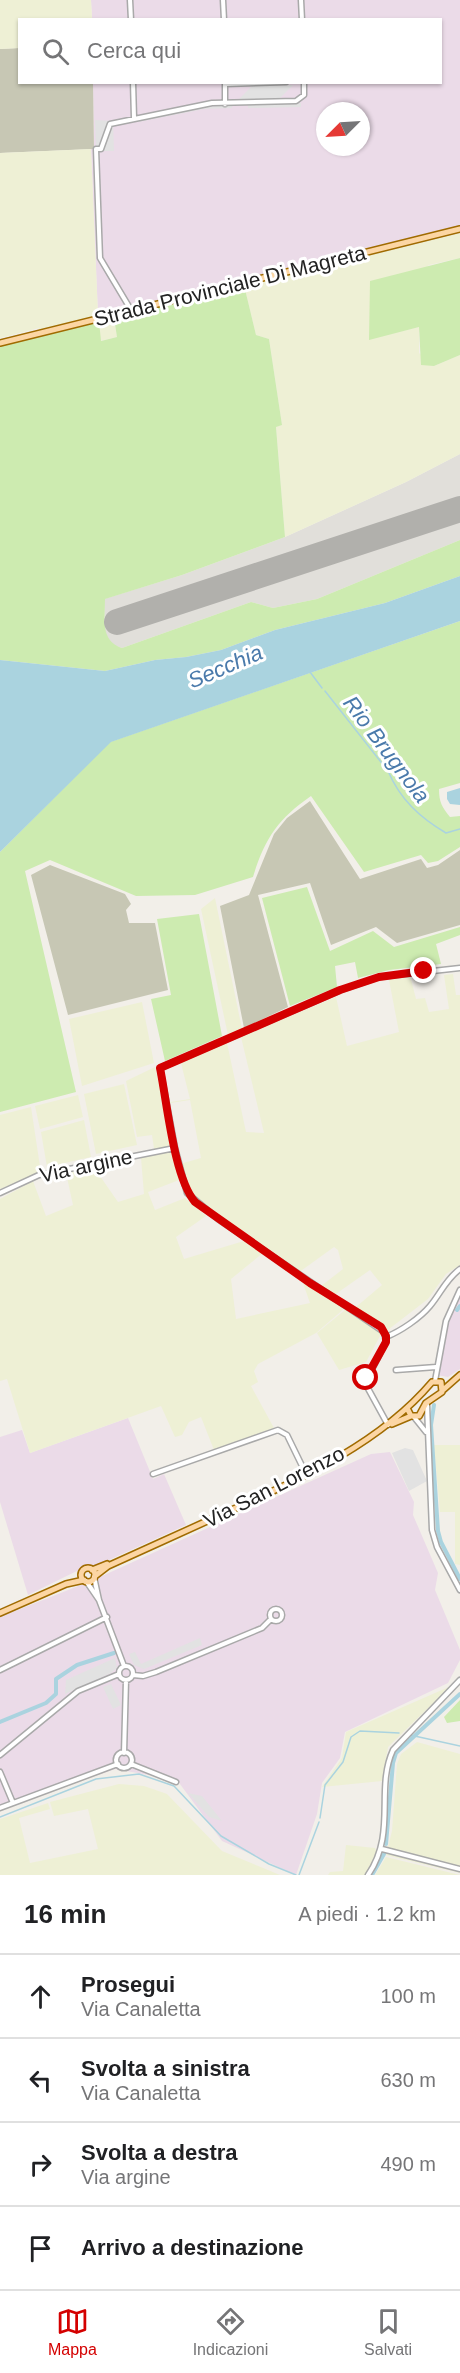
<!DOCTYPE html>
<html lang="it">
<meta charset="utf-8">
<style>
:root{--surface:#fff;--page:#f6f6f6;--text:#202124;--muted:#757577;--line:#e0e0e0;--accent:#d40000}
body{margin:0;font-family:Helvetica,sans-serif;background:var(--page);color:var(--text)}
.compass{position:absolute;left:316px;top:102px;width:54px;height:54px;border-radius:50%;background:var(--surface);box-shadow:0 2px 4px #0004;rotate:246deg}
.stop{position:absolute;width:18px;height:18px;margin:-14px;border:4px solid #d40000;border-radius:50%;background:#fff}
.stop.end{background:#d40000;border-color:#fff;box-shadow:0 2px 6px #0008}
.list{margin:0;padding:0;list-style:none}
h2{display:flex;justify-content:space-between;align-items:center;height:78px;margin:0;padding:0 24px;font-size:26px}
h2 small{font-size:20px;font-weight:400;color:var(--muted)}
.list li{display:grid;grid-template-columns:39px 1fr auto;gap:18px;align-items:center;box-sizing:border-box;height:84px;padding:0 24px;border-top:2px solid var(--line)}
.list b{display:block;font-size:22px;white-space:nowrap}
.list p{margin:0;font-size:20px;white-space:nowrap;color:var(--muted)}
.list em{font-size:20px;font-style:normal;color:var(--muted)}
.icon{flex:none;width:33px;height:33px;fill:none;stroke:currentColor;stroke-width:2;stroke-linecap:round;stroke-linejoin:round}
.map{position:relative;flex:none;width:460px;height:1875px;overflow:hidden}
.search{position:absolute;background:var(--surface);box-shadow:0 2px 4px #0004;left:18px;right:18px;top:18px;height:66px;display:flex;align-items:center;gap:15px;box-sizing:border-box;padding:0 21px;border-radius:0px;color:var(--muted);font-size:22px}
.sheet{height:414px;background:var(--surface)}
nav{display:flex;justify-content:space-around;align-items:center;box-sizing:border-box;height:84px;border-top:2px solid var(--line);background:var(--surface);font-size:16px;color:var(--muted)}
nav a{display:grid;justify-items:center;gap:3px}
nav .on{color:var(--accent)}
.map>svg:first-child{display:block}
</style>
<div class="map">
<svg width="460" height="1875" viewBox="0 0 460 1875">
<rect width="100%" height="100%" fill="#f2efe9"/>
<path fill="#ebdbe8" fill-rule="evenodd" d="M91 0H460V233L313 269 312 262 98 315 91 149H94L93 83 440 82V20L92 19ZM325 111H361V147H325Z
M460 1297V1369L448 1377 437 1375 450 1312Z
M128 1418 153 1479 164 1474 186 1525 100 1564 85 1567 28 1595 0 1502V1437L22 1430 30 1453Z
M390 1452 414 1502 413 1515 438 1573 435 1590 460 1650V1660L448 1683 345 1732 340 1758 322 1783 317 1814 296 1875 222 1841 177 1780 115 1769 0 1809V1617L91 1581 371 1454Z"/>
<path fill="#e1dfda" d="M460 454V540L317 599 273 608 251 602 122 648 113 645 105 635 104 599 182 575 285 537 406 482Z"/>
<path fill="#c7c7b4" d="M19 48 20 82 93 83 94 149 0 153V49Z
M310 801 360 879 421 859 427 868 438 865 460 850V925L397 943 376 927 331 945 310 883 258 895 288 1007 244 1028 220 906 249 895 274 834 287 818Z
M50 865 125 894 131 904 126 910 129 923H155L168 990 68 1015 31 875Z"/>
<path fill="#eef0d5" fill-rule="evenodd" d="M0 0H91L92 19 20 20 19 48 0 49Z
M91 149 98 315 304 264 313 269 460 233V258L429 265 369 339 419 327V353L434 366 460 355V454L406 482 285 537 276 426 282 425 269 339 256 335 244 285 114 318 117 337 100 341 99 321 39 336V328L0 338V153Z
M215 898 242 1029 228 1035 201 909Z
M453 974 456 995H460V1265L446 1274 428 1299 380 1336 366 1362 339 1370 317 1333 346 1309 350 1312 382 1285 370 1270 333 1296 345 1308 316 1333 258 1364 254 1371 258 1382 251 1386 274 1428 214 1450 201 1417 189 1422 182 1435 175 1437 161 1406 30 1453 7 1379 0 1381V1199L33 1181 46 1216 73 1205 66 1173 93 1166 118 1202 144 1194 141 1158 155 1155 152 1135 137 1137 126 1081 155 1067 164 1103 190 1099 181 1063 227 1043 246 1132 264 1133 241 1037 336 997 347 1046 399 1032 389 980 410 976 416 999 425 998 429 1012 449 1009 444 975ZM190 1100 201 1158 180 1164 188 1192 219 1219 298 1273 334 1247 338 1250 343 1269 316 1290 302 1280 310 1303 236 1319 231 1279 263 1253 244 1241 184 1259 176 1237 206 1216 185 1198 155 1210 148 1192 179 1180 164 1104Z
M142 1002 154 1063 82 1086 69 1019Z
M124 1084 137 1145 96 1154 84 1094Z
M78 1095 83 1117 40 1129 35 1106Z
M31 1107 41 1173 0 1189V1115Z
M84 1120 91 1157 47 1167 41 1132Z
M434 1445H460V1565L455 1564V1512H440Z
M451 1686 388 1747 382 1781 322 1787 342 1758 346 1732Z
M417 1742 460 1754V1873L386 1855 392 1831 397 1764 401 1754Z
M119 1784 144 1786 167 1794 222 1851 280 1875H0V1819L48 1803 50 1809 19 1818 30 1863 98 1849 88 1809 54 1816 50 1802Z
M346 1845 375 1848 377 1852 365 1875H328L330 1872 343 1871Z
M386 1857 460 1875H375Z"/>
<path fill="#cdebb0" d="M460 258V355L434 366 421 365 419 327 369 340 370 281Z
M244 285 256 335 269 339 282 425 276 427 285 537 182 575 105 599C105 619 100 641 122 648L251 602 273 608 317 599 460 540V576L385 603 275 630 221 650 186 657 155 660 105 671 0 660V346L99 321 101 341 117 337 114 318Z
M460 621V783L439 789C439 802 442 807 450 817L460 816V847L438 861 428 863 421 855 364 872 311 796C278 819 265 838 253 877L195 895 136 896 50 860 25 871 76 1092 0 1112V852L110 742Z
M307 887 330 951 373 931 394 947 460 927V935L436 944 441 964 389 970 358 978 355 962 335 966 337 987 290 1006 262 898Z
M199 914 222 1036 165 1061 151 999 171 995 157 919Z
M460 1700V1721L447 1723 444 1717Z"/>
<path fill="#e2e2e2" d="M293 85 279 99 238 100 252 86Z
M301 103V107L248 108V105Z
M232 105V108L204 109 138 122V119L203 107Z
M95 120 113 121 114 151H96Z
M405 1448 413 1450 427 1481 409 1491 392 1453Z
M200 1638 202 1645 144 1669 134 1665 129 1654 135 1652 141 1664Z
M115 1658 117 1668 111 1673 65 1694 66 1680Z
M111 1684 121 1705 113 1709 103 1687Z
M188 1793 202 1796 222 1821 209 1817Z"/>
<path fill="#aad3df" d="M460 576V621L111 742 0 852V660L105 671 155 660 186 657 221 650 275 630 385 603Z
M460 788V805L450 804 447 799V792Z"/>
<g fill="none" stroke-linecap="round" stroke-linejoin="round">
<path stroke="#aad3df" stroke-width="1.5" d="M310 672 322 688
M325 691 388 771C400 799 419 817 446 833L460 829
M410 1735 460 1746
M0 1817 96 1779 139 1774 174 1786 221 1836 269 1864 296 1875
M320 1818 325 1785 343 1762 351 1737 360 1731 399 1733
M299 1875 319 1822"/>
<path stroke="#aad3df" stroke-width="4" d="M457 1310 460 1306
M434 1405 431 1425 438 1531 441 1542 460 1579
M0 1722 46 1703 56 1694V1679L77 1665 114 1653
M386 1844 393 1763 396 1753 460 1694
M372 1875 384 1854"/>
<path stroke="#b1b0ac" stroke-width="26" d="M117 622 460 509"/>
<g stroke="#a9a9a9" stroke-width="7">
<path id="minor" d="M130 0 131 20
M223 0 224 20
M301 0 302 20
M133 82 134 118
M225 83V104
M225 84 286 82
M131 310 100 258 96 149H101L110 124 212 103 296 101 304 95V82
M0 1193 39 1175 175 1148
M386 1337C401 1331 420 1318 430 1306 441 1293 446 1279 460 1269
M396 1370 436 1367
M435 1381 446 1321 460 1290
M427 1405 432 1530 437 1547 460 1590
M414 1417 426 1432
M388 1425 365 1383 386 1342 384 1332 218 1219 187 1193 175 1148 160 1068 341 990 379 977 460 968
M153 1474 278 1430 287 1435 306 1474
M86 1581 99 1600 94 1577
M99 1600 124 1666
M270 1615a6 6 0 1 1 12 0a6 6 0 1 1-12 0Z
M119 1673a7 7 0 1 1 14 0a7 7 0 1 1-14 0Z
M0 1670 107 1617
M133 1675 143 1676 156 1672 262 1628 271 1619
M116 1760a8 8 0 1 1 16 0a8 8 0 1 1-16 0Z
M124 1753 126 1680
M0 1755 78 1691 119 1674
M131 1764 176 1782
M0 1772 13 1803
M0 1808 118 1764
M382 1849 460 1869
M368 1875C397 1833 375 1789 393 1750L460 1680"/>
</g>
<g stroke="#a06b00" stroke-width="8">
<path id="major" d="M0 343 460 229
M443 1390 460 1375
M392 1424 411 1416
M81 1575a7 7 0 1 1 14 0a7 7 0 1 1-14 0Z
M92 1570 107 1564
M95 1576 108 1566C144 1550 180 1533 216 1517 293 1482 377 1447 432 1382H441L442 1392 426 1403 419 1416H411L407 1408
M0 1613 66 1584 84 1580"/>
</g>
<use href="#minor" stroke="#fff" stroke-width="4"/>
<use href="#major" stroke="#fcd6a4" stroke-width="5"/>
</g>
<g fill="none" stroke-linecap="round" stroke-linejoin="round">
<path stroke="#d40000" stroke-width="8" d="M366 1378 386 1342V1336L381 1327 310 1283 195 1202C174 1178 167 1102 160 1068L340 990 379 977 424 971"/>
</g>
<g text-anchor="middle" stroke-width="6" stroke-linejoin="round" paint-order="stroke">
<g font-size="21" fill="#222" stroke="#fff">
<text transform="translate(230 286) rotate(-14)" y="7">Strada Provinciale Di Magreta</text>
<text transform="translate(86 1166) rotate(-12)" y="7">Via argine</text>
<text transform="translate(274 1487) rotate(-27)" y="7">Via San Lorenzo</text>
</g>
<g font-size="22" font-style="italic" fill="#4a7aab" stroke="#fff">
<text transform="translate(225 666) rotate(-23)" y="8">Secchia</text>
<text transform="translate(387 749) rotate(53)" y="8">Rio Brugnola</text>
</g>
</g>
</svg>
<svg class="compass" viewBox="-18 -18 36 36"><path d="M0-13l5 13h-10z" fill="#e53935"/><path d="M0 13l5-13h-10z" fill="#757577"/></svg>
<div class="stop" style="left:366px;top:1378px"></div>
<div class="stop end" style="left:424px;top:971px"></div>
<div class="search"><svg class="icon" aria-label="search" viewBox="0 0 24 24"><circle cx="10" cy="10" r="6"/><path d="M15 15l6 6"/></svg>Cerca qui</div>
</div>
<section class="sheet">
<h2>16 min<small>A piedi · 1.2 km</small></h2>
<ul class="list">
<li><svg class="icon" aria-label="ahead" viewBox="0 0 24 24"><path d="M12 20V5M6 11l6-6 6 6"/></svg><div><b>Prosegui</b><p>Via Canaletta</p></div><em>100 m</em></li>
<li><svg class="icon" aria-label="left" viewBox="0 0 24 24"><path d="M17 20v-9H6M10 6l-5 5 5 5"/></svg><div><b>Svolta a sinistra</b><p>Via Canaletta</p></div><em>630 m</em></li>
<li><svg class="icon" aria-label="right" viewBox="0 0 24 24"><path d="M7 20v-9h11M14 6l5 5-5 5"/></svg><div><b>Svolta a destra</b><p>Via argine</p></div><em>490 m</em></li>
<li><svg class="icon" aria-label="arrive" viewBox="0 0 24 24"><path d="M6 21V4h12l-3 4 3 4H6"/></svg><div><b>Arrivo a destinazione</b></div></li>
</ul>
</section>
<nav>
<a class="on"><svg class="icon" aria-label="map" viewBox="0 0 24 24"><path d="M3 6l6-2 6 2 6-2v14l-6 2-6-2-6 2zM9 4v14M15 6v14"/></svg>Mappa</a>
<a><svg class="icon" aria-label="directions" viewBox="0 0 24 24"><path d="M12 3l9 9-9 9-9-9zM9 14v-3h6M13 9l2 2-2 2"/></svg>Indicazioni</a>
<a><svg class="icon" aria-label="saved" viewBox="0 0 24 24"><path d="M7 4h10v16l-5-4-5 4z"/></svg>Salvati</a>
</nav>
